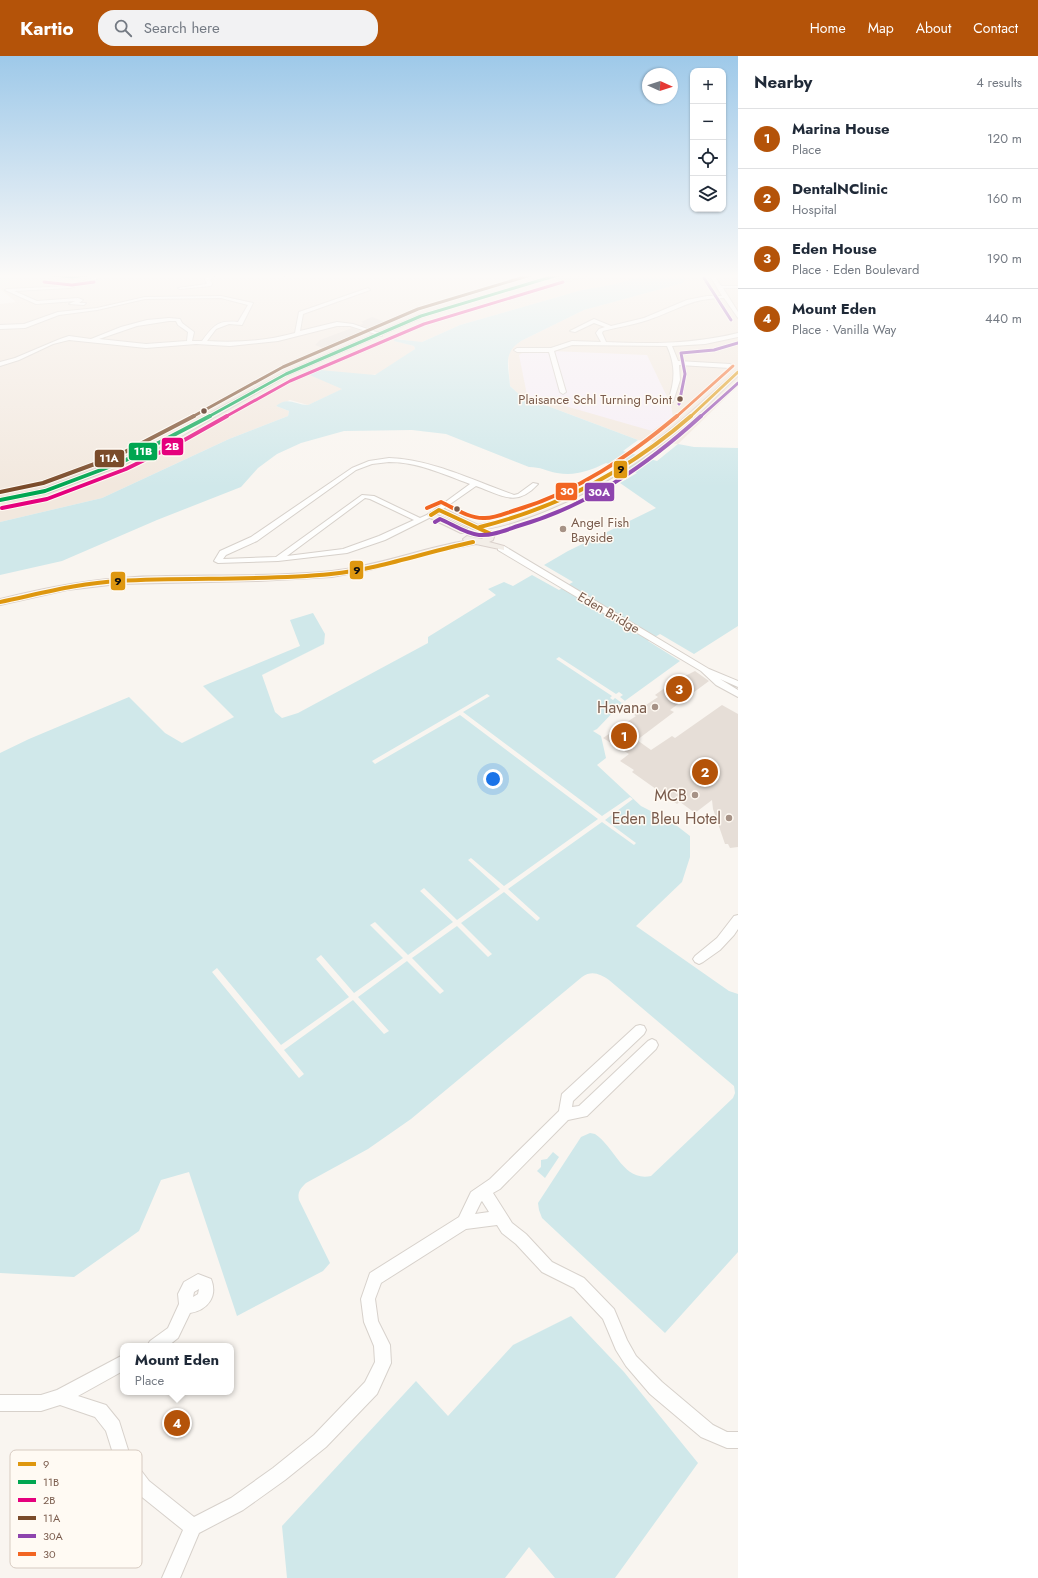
<!DOCTYPE html>
<meta charset="utf-8">
<style>
:root{--surface:#fff;--page:#f2f2f3;--text:#1f2937;--muted:#747a83;--line:#e0e1e3;--accent:#b45309}
body{margin:0;font-family:Jost,sans-serif;background:var(--page);color:var(--text)}
.controls{position:absolute;right:12px;top:12px;display:grid;overflow:hidden;border-radius:8px;box-shadow:0 1px 3px #0004}
.controls button{width:36px;height:36px;display:grid;place-items:center;padding:0;border:0;border-bottom:1px solid var(--line);background:var(--surface);color:var(--text);font:20px sans-serif}
.compass{position:absolute;left:642px;top:12px;width:36px;height:36px;border-radius:50%;background:var(--surface);box-shadow:0 1px 3px #0004;rotate:93deg}
.you{position:absolute;left:493px;top:723px;width:14px;height:14px;margin:-10px;border:3px solid #fff;border-radius:50%;background:#1a73e8;box-shadow:0 0 0 6px #1a73e833}
.badge{display:grid;place-items:center;width:26px;height:26px;border-radius:50%;background:var(--accent);color:#fff;font-size:13px;font-weight:700}
.pin{position:absolute;translate:-50% -50%;border:2px solid #fff;box-shadow:0 1px 4px #0006}
.popup{position:absolute;left:120px;top:1287px;width:114px;height:52px;box-sizing:border-box;display:grid;place-content:center;border-radius:8px;background:var(--surface);filter:drop-shadow(0 1px 3px #0005);font-size:13px;white-space:nowrap;color:var(--muted)}
.popup b{font-size:15px;color:var(--text)}
.popup::after{content:'';position:absolute;left:50%;top:100%;margin-left:-8px;border:8px solid transparent;border-top-color:var(--surface)}
.list{margin:0;padding:0;list-style:none}
h2{display:flex;justify-content:space-between;align-items:center;height:52px;margin:0;padding:0 16px;font-size:17px}
h2 small{font-size:13px;font-weight:400;color:var(--muted)}
.list li{display:grid;grid-template-columns:26px 1fr auto;gap:12px;align-items:center;box-sizing:border-box;height:60px;padding:0 16px;border-top:1px solid var(--line)}
.list b{display:block;font-size:15px;white-space:nowrap}
.list p{margin:0;font-size:13px;white-space:nowrap;color:var(--muted)}
.list em{font-size:13px;font-style:normal;color:var(--muted)}
.icon{flex:none;width:22px;height:22px;fill:none;stroke:currentColor;stroke-width:2;stroke-linecap:round;stroke-linejoin:round}
.map{position:relative;flex:none;width:738px;height:1522px;overflow:hidden}
header{display:flex;align-items:center;gap:24px;box-sizing:border-box;height:56px;padding:0 20px;background:var(--accent);color:#fff}
header strong{font-size:19px}
nav{display:flex;gap:22px;margin-inline-start:auto;font-size:14px}
.search{width:280px;height:36px;background:var(--page);display:flex;align-items:center;gap:10px;box-sizing:border-box;padding:0 14px;border-radius:16px;color:var(--muted);font-size:15px}
main{display:flex}
aside{flex:1;background:var(--surface)}
.map>svg:first-child{display:block}
</style>
<header>
<strong>Kartio</strong>
<div class="search"><svg class="icon" aria-label="search" viewBox="0 0 24 24"><circle cx="10" cy="10" r="6"/><path d="M15 15l6 6"/></svg>Search here</div>
<nav><a>Home</a><a>Map</a><a>About</a><a>Contact</a></nav>
</header>
<main>
<div class="map">
<svg width="738" height="1522" viewBox="0 0 738 1522">
<rect width="100%" height="100%" fill="#f9f5f0"/>
<path fill="#f2e8de" d="M30 218H648L616 228 582 234 460 269 422 286H415L400 283 395 285 414 290 415 293 379 318 371 319 342 332 341 334 308 349 290 344 276 350 289 355 288 360 229 383 102 442 0 466V248L16 246 0 233V228Z
M678 218H738V330L678 388 638 384 521 340 510 330 508 298 511 292 521 285 584 254 683 227 685 222Z"/>
<path fill="#f6eef6" d="M527 294 647 299 671 349 673 361 652 375 527 339 519 299Z"/>
<path fill="#e7f0db" d="M0 218H30L0 228Z"/>
<path fill="#d0e8ea" d="M648 218H678L686 222 683 227 584 254 521 285C502 298 509 310 510 330L521 340 638 384 623 395 657 405 678 388 694 391 738 392V570L694 598 660 578 648 585 680 605 622 647 597 673 593 675 601 680 606 702 597 709 641 750 672 766 690 780V801L682 826 636 870 729 935 738 938V1196L665 1277 542 1162 539 1154 538 1147 581 1081 590 1077 595 1078C615 1091 623 1126 651 1120L733 1042 735 1037 734 1030 609 924C600 918 592 914 582 921L411 1063 368 1093 306 1127C301 1132 297 1136 299 1144L330 1207 323 1215 237 1260 189 1116 161 1124 139 1175 74 1221 0 1217V697L29 683 129 641 165 677 182 687 234 661 203 630 300 590 290 564 313 557 325 578 324 588 262 619 275 656 282 662 298 657 428 587V581L496 539 488 533 504 526 513 530 532 519 559 534 573 526 544 509 568 495 656 452 620 427 637 417 606 407C589 415 576 420 557 417 546 415 541 411 529 411L446 378 412 374 344 375 301 387 277 398 258 412 241 431 157 464 62 505 0 519V466L102 442 229 383 288 360 289 355 276 350C288 340 295 349 308 349L342 333 305 317 309 313 375 319 415 293 414 290 394 285 395 283 422 286 460 269 582 234 616 228Z
M553 1096 559 1101 545 1122 537 1115 541 1111V1104L547 1103Z
M571 1260 624 1316 698 1407 615 1522H555L529 1491 505 1522H287L282 1470 416 1325 448 1360 513 1289Z"/>
<path fill="#f9f5f0" d="M559 601 616 638 619 636 623 639 620 641 625 645 622 647 615 642 613 644 610 642 612 640 556 603Z
M487 638 490 640 463 656 602 760 630 741 633 743 605 764 636 787 634 789 602 766 508 833 540 862 537 865 504 836 461 867 492 898 488 901 457 870 412 902 444 935 440 938 407 905 358 941 389 975 384 978 353 944 284 994 304 1018 299 1022 212 916 217 912 281 989 349 941 316 903 321 899 354 937 403 902 370 869 375 866 408 899 453 866 420 835 424 832 457 864 500 833 468 804 471 802 504 830 598 763 460 659 375 708 372 705Z"/>
<path fill="#e6ded7" d="M570 218H591V220L567 227 555 222Z
M372 261 388 267 372 273 360 269 364 267 361 266Z
M352 272 365 276 325 293 315 289 320 284Z
M695 615 709 625 670 654 674 656 637 684 651 694 672 680 675 682 722 649 738 658V791L730 792 728 788H725L713 753 712 744 695 757 680 746 677 748 632 716 634 714 620 705 629 698 603 682 636 660 634 659 641 654 640 653 658 641 655 639 666 631 664 630 676 621 679 623Z"/>
<g fill="none" stroke-linecap="round" stroke-linejoin="round">
<g stroke="#d7d1cb" stroke-width="2">
<path id="minor" d="M89 218H93L97 223 70 232 14 235 37 245 78 242 83 244 79 247H86L84 249 69 248 75 245 36 248 5 234 7 233 70 230 92 222Z
M213 218H218L210 223 212 228 211 230 180 233 178 232 207 228 205 223Z
M280 218H285L289 220 287 221Z
M709 218H713L721 230H738V232H723L738 256V262L724 242C690 242 678 254 648 264 633 269 618 271 603 275L602 277 606 286C651 288 694 288 738 277V281L705 288 672 290 678 305 730 308 733 310 730 312 679 309 680 324 673 346 668 345C675 325 676 310 667 290L572 289 554 295 566 336 563 338 560 336 549 296H517L514 294 517 292H551L572 285 601 286 596 277 599 273 605 271 594 267 575 276 570 275 594 263 611 270 644 262 687 244 707 240H722Z
M368 232 370 234 303 258 300 275 337 266 353 268 382 278V280L350 270H337L278 285 230 290 196 288 146 292 69 284 53 288 19 304 0 310V306L15 302 60 283 69 280 91 283 121 271 147 264 169 262 180 263 182 267 194 276 192 285H202C214 269 218 264 238 266L248 249 221 242 145 243 97 254 59 259 25 272 0 273V269L24 268 58 256 97 252 145 241 221 240 253 247 242 269 229 268 216 273 207 285C237 287 266 285 295 277L299 256ZM169 265H176L178 269 188 276 187 285 146 288 99 283 137 270Z
M389 402C430 403 475 425 514 439L518 438 533 427 538 428C516 452 502 439 476 430L433 460 385 484 347 497 278 505 218 507 214 505 220 495 251 481 352 412 369 405ZM389 406C418 406 443 418 470 428L429 458 420 462 374 440 362 439 276 501 223 503 226 499 257 485 356 414 372 408ZM365 442 370 443 414 464 379 480 343 493 287 500Z
M498 490H504L709 613 738 625V631L720 623 738 634V641L716 629 701 615 498 494Z
M738 859V873L734 879 720 894 703 906 699 908 695 906 693 903 695 900 717 882 734 860Z
M640 969 644 970 646 974 644 978 573 1045 572 1051 579 1050 648 985 652 983 656 985 658 989 656 993 587 1060 568 1064 500 1133 493 1137 512 1167 526 1178 552 1206 584 1222 614 1253 627 1284 636 1300 662 1326 713 1369 727 1376H738V1392H727L701 1381 650 1338 626 1310 616 1294 603 1263 574 1232 542 1216 516 1188 502 1177 497 1169 466 1173 381 1227 375 1243 378 1265 390 1289 391 1307 377 1338 326 1391 285 1424 243 1454 199 1477 180 1522H162L183 1474 137 1437 117 1410 106 1375 95 1361 60 1349 41 1355H0V1339H41L57 1334 123 1299V1315L78 1340 106 1349 119 1365 130 1400 149 1425 194 1461 231 1442 273 1412 314 1379 365 1326 375 1306 374 1290 364 1266 361 1243 370 1217 459 1161 471 1136 490 1123 559 1055 562 1038 636 970ZM482 1145 489 1156 475 1158 481 1146Z
M198 1218 211 1223C218 1240 208 1254 190 1257L178 1282 168 1290H147L150 1285 168 1272 179 1248 178 1238 184 1226ZM199 1233 198 1238 193 1241 194 1236Z"/>
</g>
<g stroke="#dad1cc" stroke-width="2">
<path id="major" d="M42 218H96L72 223Z
M556 218H564L423 261 288 319 178 382 125 408 48 437 0 446V442L43 433 119 404 172 378 284 317 419 259Z
M738 314V320C721 335 705 353 687 368 640 408 587 440 529 461 515 466 487 476 473 473L435 454 436 452H442L478 469 514 461 563 442 605 420 645 394 682 364Z
M431 456 467 473 468 475 467 477H461L428 461 427 459Z
M491 475 495 478 493 484 489 486 504 490V494L476 488 436 496 369 514 332 521 258 525 118 528 67 534 0 549V543C44 532 89 523 135 521 200 518 266 522 332 515 377 510 420 493 464 485L463 483 467 480 482 483Z"/>
</g>
<use href="#minor" fill="#fefefd" fill-rule="evenodd"/>
<use href="#major" fill="#f3eee8" fill-rule="evenodd"/>
<g stroke="#fffaf3" stroke-width="4.5">
<path id="bus-1-far1" d="M690 361 738 316"/>
</g>
<g stroke="#fffaf3" stroke-width="6">
<path id="bus-1" d="M431 459 439 454 491 478
M480 471C560 451 629 414 691 360
M0 546C39 538 79 527 119 525 190 521 261 525 331 518 379 513 426 496 473 486"/>
</g>
<g stroke="#fffaf3" stroke-width="4.5">
<path id="bus-2-far1" d="M45 218 72 221 93 218
M208 361 286 318 421 260 561 218"/>
</g>
<g stroke="#fffaf3" stroke-width="6">
<path id="bus-2" d="M0 444 45 435 122 406 210 360"/>
</g>
<g stroke="#fffaf3" stroke-width="4.5">
<path id="bus-3-far1" d="M44 226 72 229 94 226
M225 361 290 325 424 268 563 226"/>
</g>
<g stroke="#fffaf3" stroke-width="6">
<path id="bus-3" d="M2 452 47 443 126 413 179 387 227 360"/>
</g>
<g stroke="#fffaf3" stroke-width="4.5">
<path id="bus-4-far1" d="M192 361 283 311 418 253 534 218"/>
</g>
<g stroke="#fffaf3" stroke-width="6">
<path id="bus-4" d="M0 436 43 427 119 399 194 360"/>
</g>
<g stroke="#fffaf3" stroke-width="4.5">
<path id="bus-5-far1" d="M704 222 731 264
M679 348 685 318 681 297 714 294 738 287
M700 361 738 327"/>
</g>
<g stroke="#fffaf3" stroke-width="6">
<path id="bus-5" d="M435 466 440 463C452 468 466 478 479 479 492 480 506 474 518 470 588 450 647 409 701 360"/>
</g>
<g stroke="#fffaf3" stroke-width="4.5">
<path id="bus-6-far1" d="M676 361 733 310"/>
</g>
<g stroke="#fffaf3" stroke-width="6">
<path id="bus-6" d="M427 452 441 446C454 452 468 462 483 462 494 463 506 457 516 454 577 436 628 401 677 360"/>
</g>
<use href="#bus-1-far1" stroke="#de970f" stroke-width="3"/>
<use href="#bus-1" stroke="#de970f" stroke-width="4"/>
<use href="#bus-2-far1" stroke="#00a651" stroke-width="3"/>
<use href="#bus-2" stroke="#00a651" stroke-width="4"/>
<use href="#bus-3-far1" stroke="#e5007d" stroke-width="3"/>
<use href="#bus-3" stroke="#e5007d" stroke-width="4"/>
<use href="#bus-4-far1" stroke="#7a4b2a" stroke-width="3"/>
<use href="#bus-4" stroke="#7a4b2a" stroke-width="4"/>
<use href="#bus-5-far1" stroke="#8e44ad" stroke-width="3"/>
<use href="#bus-5" stroke="#8e44ad" stroke-width="4"/>
<use href="#bus-6-far1" stroke="#f26522" stroke-width="3"/>
<use href="#bus-6" stroke="#f26522" stroke-width="4"/>
</g>
<linearGradient id="sky" x2="0" y2="1"><stop stop-color="#9ec9e9"/><stop offset="0.51" stop-color="#fcfaf8"/><stop offset="1" stop-color="#fcfaf8" stop-opacity="0"/></linearGradient>
<rect width="738" height="431" fill="url(#sky)"/>
<g fill="#7a5c4d" stroke="#fffaf3" stroke-width="1.5">
<circle cx="680" cy="343" r="3.5"/>
<circle cx="204" cy="355" r="3.5"/>
<circle cx="457" cy="453" r="3.5"/>
</g>
<g fill="#a69286" stroke="#fffaf3" stroke-width="1.5">
<circle cx="563" cy="473" r="4"/>
<circle cx="655" cy="651" r="4"/>
<circle cx="695" cy="739" r="4"/>
<circle cx="729" cy="762" r="4"/>
</g>
<g text-anchor="middle" stroke-width="3" stroke-linejoin="round" paint-order="stroke">
<g font-size="13" fill="#7a5c4d" stroke="#fffaf3" text-anchor="end">
<text x="672" y="348">Plaisance Schl Turning Point</text>
</g>
<g font-size="13" fill="#7a5c4d" stroke="#fffaf3" text-anchor="start">
<text x="571" y="471">Angel Fish<tspan x="571" dy="15">Bayside</tspan></text>
</g>
<g font-size="13" fill="#7a5c4d" stroke="#fffaf3">
<text transform="translate(609 556) rotate(30)" y="5">Eden Bridge</text>
</g>
<g font-size="16" fill="#7a5c4d" stroke="#fffaf3" text-anchor="end">
<text x="647" y="657">Havana</text>
<text x="687" y="745">MCB</text>
<text x="721" y="768">Eden Bleu Hotel</text>
</g>
</g>
<rect x="10" y="1394" width="132" height="118" rx="6" fill="#fffaf3" stroke="#d7cbc1" stroke-width="1"/>
<rect x="18" y="1406" width="18" height="4" fill="#de970f"/>
<rect x="18" y="1424" width="18" height="4" fill="#00a651"/>
<rect x="18" y="1442" width="18" height="4" fill="#e5007d"/>
<rect x="18" y="1460" width="18" height="4" fill="#7a4b2a"/>
<rect x="18" y="1478" width="18" height="4" fill="#8e44ad"/>
<rect x="18" y="1496" width="18" height="4" fill="#f26522"/>
<g font-size="11" fill="#7a5c4d">
<text x="43" y="1412">9</text>
<text x="43" y="1430">11B</text>
<text x="43" y="1448">2B</text>
<text x="43" y="1466">11A</text>
<text x="43" y="1484">30A</text>
<text x="43" y="1502">30</text>
</g>
<g stroke="#fffaf3" stroke-width="1.5">
<rect x="161" y="381" width="23" height="19" rx="4" fill="#e5007d"/>
<rect x="128" y="386" width="30" height="19" rx="4" fill="#00a651"/>
<rect x="94" y="393" width="31" height="19" rx="4" fill="#7a4b2a"/>
<rect x="613" y="404" width="15" height="19" rx="4" fill="#de970f"/>
<rect x="555" y="426" width="23" height="19" rx="4" fill="#f26522"/>
<rect x="584" y="426" width="31" height="20" rx="4" fill="#8e44ad"/>
<rect x="349" y="504" width="15" height="20" rx="4" fill="#de970f"/>
<rect x="110" y="515" width="16" height="20" rx="4" fill="#de970f"/>
</g>
<g font-size="11" text-anchor="middle" font-weight="bold" fill="#fff">
<text x="172" y="394">2B</text>
<text x="143" y="399">11B</text>
<text x="109" y="406">11A</text>
<text x="567" y="439">30</text>
<text x="599" y="440">30A</text>
</g>
<g font-size="11" text-anchor="middle" font-weight="bold" fill="#111">
<text x="621" y="417">9</text>
<text x="357" y="518">9</text>
<text x="118" y="529">9</text>
</g>
</svg>
<div class="controls">
<button>+</button>
<button>−</button>
<button><svg class="icon" aria-label="locate" viewBox="0 0 24 24"><circle cx="12" cy="12" r="6"/><path d="M12 2v4M12 18v4M2 12h4M18 12h4"/></svg></button>
<button><svg class="icon" aria-label="layers" viewBox="0 0 24 24"><path d="M12 4l9 5-9 5-9-5zM3 14l9 5 9-5"/></svg></button>
</div>
<svg class="compass" viewBox="-18 -18 36 36"><path d="M0-13l5 13h-10z" fill="#e53935"/><path d="M0 13l5-13h-10z" fill="#747a83"/></svg>
<div class="you"></div>
<div class="pin badge" style="left:624px;top:680px">1</div>
<div class="pin badge" style="left:705px;top:716px">2</div>
<div class="pin badge" style="left:679px;top:633px">3</div>
<div class="pin badge" style="left:177px;top:1367px">4</div>
<div class="popup"><b>Mount Eden</b>Place</div>
</div>
<aside>
<h2>Nearby<small>4 results</small></h2>
<ul class="list">
<li><span class="badge">1</span><div><b>Marina House</b><p>Place</p></div><em>120 m</em></li>
<li><span class="badge">2</span><div><b>DentalNClinic</b><p>Hospital</p></div><em>160 m</em></li>
<li><span class="badge">3</span><div><b>Eden House</b><p>Place · Eden Boulevard</p></div><em>190 m</em></li>
<li><span class="badge">4</span><div><b>Mount Eden</b><p>Place · Vanilla Way</p></div><em>440 m</em></li>
</ul>
</aside>
</main>
